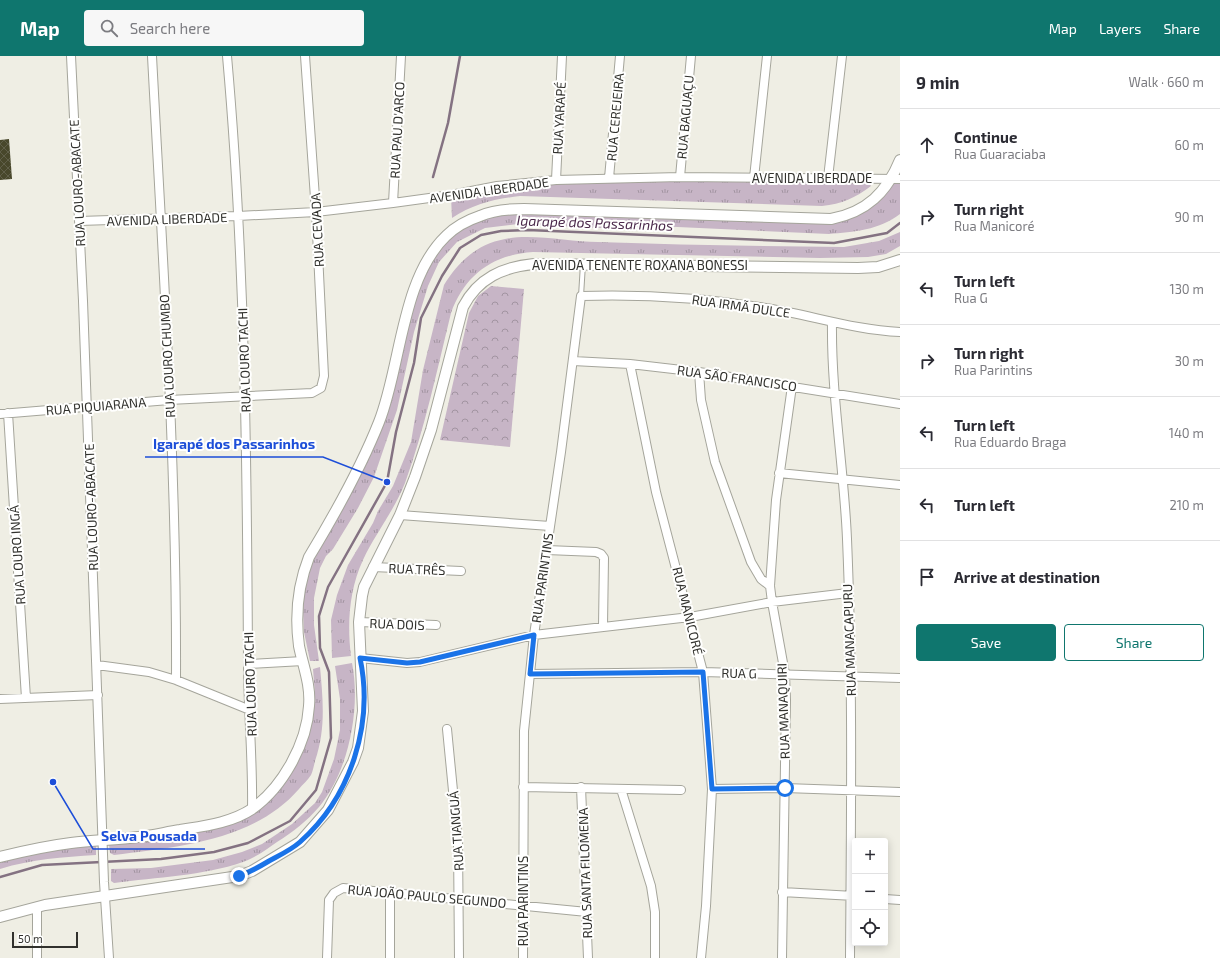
<!DOCTYPE html>
<meta charset="utf-8">
<style>
:root{--surface:#fff;--page:#f7f7f7;--text:#2b2b33;--muted:#7c7c81;--line:#e1e1e2;--accent:#0f766e}
body{margin:0;font-family:"Exo 2",sans-serif;background:var(--page);color:var(--text)}
.controls{position:absolute;right:12px;bottom:12px;display:grid;overflow:hidden;border-radius:4px;box-shadow:0 2px 10px #0003}
.controls button{width:36px;height:36px;display:grid;place-items:center;padding:0;border:0;border-bottom:1px solid var(--line);background:var(--surface);color:var(--text);font:20px sans-serif}
.scale{position:absolute;left:12px;bottom:10px;width:66px;box-sizing:border-box;padding-left:4px;border:2px solid #31312d;border-top:0;font-size:11px;line-height:14px;white-space:nowrap;color:#31312d;-webkit-text-stroke:3px #fffffe;paint-order:stroke}
.stop{position:absolute;width:12px;height:12px;margin:-9px;border:3px solid #1a73e8;border-radius:50%;background:#fff}
.stop.end{background:#1a73e8;border-color:#fff;box-shadow:0 1px 4px #0008}
.list{margin:0;padding:0;list-style:none}
h2{display:flex;justify-content:space-between;align-items:center;height:52px;margin:0;padding:0 16px;font-size:17px}
h2 small{font-size:13px;font-weight:400;color:var(--muted)}
.list li{display:grid;grid-template-columns:26px 1fr auto;gap:12px;align-items:center;box-sizing:border-box;height:72px;padding:0 16px;border-top:1px solid var(--line)}
.list b{display:block;font-size:15px;white-space:nowrap}
.list p{margin:0;font-size:13px;white-space:nowrap;color:var(--muted)}
.list em{font-size:13px;font-style:normal;color:var(--muted)}
.actions{display:flex;gap:8px;padding:12px 16px}
.actions a{flex:1;padding:9px 0;border:1px solid var(--accent);border-radius:4px;text-align:center;font-size:14px;color:var(--accent)}
.actions .main{background:var(--accent);color:#fff}
.icon{flex:none;width:22px;height:22px;fill:none;stroke:currentColor;stroke-width:2;stroke-linecap:round;stroke-linejoin:round}
.map{position:relative;flex:none;width:900px;height:902px;overflow:hidden}
header{display:flex;align-items:center;gap:24px;box-sizing:border-box;height:56px;padding:0 20px;background:var(--accent);color:#fff}
header strong{font-size:19px}
nav{display:flex;gap:22px;margin-inline-start:auto;font-size:14px}
.search{width:280px;height:36px;background:var(--page);display:flex;align-items:center;gap:10px;box-sizing:border-box;padding:0 14px;border-radius:4px;color:var(--muted);font-size:15px}
main{display:flex}
aside{flex:1;background:var(--surface)}
.map>svg:first-child{display:block}
</style>
<header>
<strong>Map</strong>
<div class="search"><svg class="icon" aria-label="search" viewBox="0 0 24 24"><circle cx="10" cy="10" r="6"/><path d="M15 15l6 6"/></svg>Search here</div>
<nav><a>Map</a><a>Layers</a><a>Share</a></nav>
</header>
<main>
<div class="map">
<svg width="900" height="902" viewBox="0 0 900 902">
<defs>
<pattern id="grass-tufts" width="24" height="20" patternUnits="userSpaceOnUse"><rect width="24" height="20" fill="#c7b5c6"/><path d="M3 7l-1-3M5 7V3M7 7l1-3M15 17l-1-3M17 17v-4M19 17l1-3" fill="none" stroke="#a294a1"/></pattern>
<pattern id="park-crowns" width="20" height="18" patternUnits="userSpaceOnUse"><rect width="20" height="18" fill="#c7b5c6"/><path d="M2 6a3 3 0 1 1 6 0M12 15a3 3 0 1 1 6 0" fill="none" stroke="#a294a1"/></pattern>
<pattern id="building-cross-hatch" width="8" height="8" patternUnits="userSpaceOnUse"><rect width="8" height="8" fill="#48472b"/><path d="M0 0l8 8M0 8l8-8" fill="none" stroke="#605f49"/></pattern>
</defs>
<rect width="100%" height="100%" fill="#efeee4"/>
<path fill="url(#grass-tufts)" d="M867 124 871 130C855 142 842 148 822 150L520 140C495 143 473 148 452 162L451 141 554 125Z
M893 125 900 126V158C880 174 853 176 829 178L656 170 600 172 518 168 485 172 457 186 439 206 428 230 414 276 397 354 374 421 358 452 333 493 326 500 320 512 314 542V569L319 605H310L304 576 303 555 304 534 313 500 362 413 401 299 417 236 438 193 459 175 491 160 517 156 842 163Z
M900 176V190L886 198 868 201 820 202 533 196C492 199 465 219 451 257 437 314 425 372 405 427 394 455 375 478 363 504 349 534 347 568 351 600L332 602 331 564 337 539 348 509 373 467 378 455 393 430 411 386 423 314 444 229C458 206 477 188 505 183 532 177 570 186 598 186 680 189 762 190 844 191L879 185Z
M352 607C361 652 349 715 319 751 307 765 293 776 277 786 266 794 256 801 243 806 203 820 157 821 114 827L111 825V813L151 812 213 804 242 796 262 788 292 768 315 747 322 736 334 703 340 674V643L335 610Z
M320 611C323 644 326 673 315 705 314 709 313 715 311 719 308 724 302 729 299 733 254 785 177 791 114 799L110 797 109 788 209 771 272 737 308 675 315 639 313 613Z
M96 785V799C63 801 32 803 0 813V804Z"/>
<path fill="url(#park-crowns)" d="M491 230 524 233 510 391 440 384 469 257 478 240Z"/>
<g fill="none" stroke-linecap="round" stroke-linejoin="round">
<path stroke="#847282" stroke-width="2.5" d="M433 121 448 67 460 0
M0 821 42 809 161 803 214 796 248 787 290 765 316 734 331 682 329 616 320 592 319 560 328 531 387 426 396 376 414 307 421 262 442 220 460 192 481 179 501 175 528 174 834 187 887 177 900 167"/>
</g>
<path fill="url(#building-cross-hatch)" d="M9 83 12 123 0 124V84Z"/>
<g fill="none" stroke-linecap="round" stroke-linejoin="round">
<g stroke="#a5a59b" stroke-width="6">
<path id="service" d="M581 240 583 208"/>
</g>
<g stroke="#a5a59b" stroke-width="10">
<path id="minor" d="M71 0 83 245 104 826 109 902
M152 0C163 208 177 416 176 624
M227 0C245 201 247 404 248 606 248 655 253 704 252 753
M680 121 691 0
M609 122 620 0
M754 122 767 0
M828 122 842 0
M556 124 562 0
M393 147 401 0
M79 165 238 160 316 156 393 147 451 139 497 130 556 124 680 121 900 123
M832 266C831 339 844 411 847 483 853 623 851 762 850 902
M573 305 630 308 699 316 900 348
M630 308 656 436 703 616 712 733 706 850 701 902
M699 316 701 344 715 406 751 506 761 523 770 530
M8 357 26 642
M0 358 169 344 312 337 321 332 324 320 316 156 305 0
M779 417 900 429
M400 459 550 470
M547 494 596 496 601 498 604 502 603 570
M373 511 461 515
M359 566 436 569
M360 602 407 607 420 606 534 579 690 561 772 546 848 537
M248 608 303 605
M97 609 149 616 176 624 250 654
M530 618 703 616 900 622
M0 643 98 639
M447 673 458 786 459 902
M523 731 681 734
M581 731 588 902
M621 733 651 830 655 856V902
M712 733 785 732 900 736
M390 836V902
M782 836 854 840
M885 843 900 844
M37 902V851
M327 902 329 844 334 837 343 832 587 856
M523 902 524 675 534 579 561 396 581 240C643 238 705 242 766 252 811 259 854 274 900 276
M782 902 786 644 785 618 772 546 770 530 776 444 792 330"/>
</g>
<g stroke="#a5a59b" stroke-width="12">
<path id="tertiary" d="M0 801C24 795 47 790 71 787 93 784 116 784 138 781 152 780 166 776 180 774 204 770 231 767 252 753 283 731 307 687 309 650 311 629 303 610 299 590 295 560 298 529 309 501 335 458 360 414 379 366 401 311 401 223 446 180 455 171 468 164 480 160 493 154 510 153 524 153L831 163C867 156 887 136 900 104
M0 861 45 849 239 820 252 815 300 786 328 754 353 706 358 692 363 655 359 566 362 540 364 531 400 459 415 421 431 374 463 251C478 222 503 211 534 208L858 212 878 211 900 204"/>
</g>
<use href="#service" stroke="#fff" stroke-width="4"/>
<use href="#minor" stroke="#fff" stroke-width="8"/>
<use href="#tertiary" stroke="#fff" stroke-width="10"/>
</g>
<g fill="none" stroke-linecap="round" stroke-linejoin="round">
<path stroke="#1a73e8" stroke-width="5" d="M239 820C250 816 259 811 269 805 280 799 291 794 300 786 351 741 374 668 360 602L407 607 420 606 534 579 530 618 703 616 712 733 785 732"/>
</g>
<g text-anchor="middle" stroke-width="4" stroke-linejoin="round" paint-order="stroke">
<g font-size="13" fill="#31312d" stroke="#fffffe">
<text transform="translate(615 61) rotate(-85)" y="5">RUA CEREJEIRA</text>
<text transform="translate(685 61) rotate(-85)" y="5">RUA BAGUAÇU</text>
<text transform="translate(559 62) rotate(-87)" y="5">RUA YARAPÉ</text>
<text transform="translate(397 74) rotate(-87)" y="5">RUA PAU D'ARCO</text>
<text x="812" y="127">AVENIDA LIBERDADE</text>
<text transform="translate(77 127) rotate(-93)" y="5">RUA LOURO-ABACATE</text>
<text transform="translate(489 134) rotate(-8)" y="5">AVENIDA LIBERDADE</text>
<text transform="translate(167 163) rotate(-2)" y="5">AVENIDA LIBERDADE</text>
<text transform="translate(317 174) rotate(-93)" y="5">RUA CEVADA</text>
<text x="640" y="214">AVENIDA TENENTE ROXANA BONESSI</text>
<text transform="translate(741 250) rotate(8)" y="5">RUA IRMÃ DULCE</text>
<text transform="translate(167 300) rotate(-93)" y="5">RUA LOURO CHUMBO</text>
<text transform="translate(244 304) rotate(-92)" y="5">RUA LOURO TACHI</text>
<text transform="translate(737 322) rotate(8)" y="5">RUA SÃO FRANCISCO</text>
<text transform="translate(96 350) rotate(-5)" y="5">RUA PIQUIARANA</text>
<text transform="translate(91 451) rotate(-92)" y="5">RUA LOURO-ABACATE</text>
<text transform="translate(17 499) rotate(-94)" y="5">RUA LOURO INGÁ</text>
<text transform="translate(417 513) rotate(2)" y="5">RUA TRÊS</text>
<text transform="translate(542 522) rotate(-82)" y="5">RUA PARINTINS</text>
<text transform="translate(688 555) rotate(76)" y="5">RUA MANICORÉ</text>
<text transform="translate(397 568) rotate(2)" y="5">RUA DOIS</text>
<text transform="translate(849 584) rotate(-92)" y="5">RUA MANACAPURU</text>
<text transform="translate(739 617) rotate(1)" y="5">RUA G</text>
<text transform="translate(250 628) rotate(-92)" y="5">RUA LOURO TACHI</text>
<text transform="translate(783 655) rotate(-92)" y="5">RUA MANAQUIRI</text>
<text transform="translate(456 775) rotate(-94)" y="5">RUA TIANGUÁ</text>
<text transform="translate(585 817) rotate(-92)" y="5">RUA SANTA FILOMENA</text>
<text transform="translate(427 840) rotate(5)" y="5">RUA JOÃO PAULO SEGUNDO</text>
<text transform="translate(523 845) rotate(-90)" y="5">RUA PARINTINS</text>
</g>
<g font-size="14" font-style="italic" fill="#4a284a" stroke="#fffffe">
<text transform="translate(595 167) rotate(2)" y="5">Igarapé dos Passarinhos</text>
</g>
</g>
<path fill="none" stroke="#1d4ed8" stroke-width="1.5" d="M387 426L323 401H145M53 726L93 793H205"/>
<g fill="#1d4ed8" stroke="#fffffe" stroke-width="1.5">
<circle cx="387" cy="426" r="4"/>
<circle cx="53" cy="726" r="4"/>
</g>
<g font-size="14" text-anchor="middle" font-weight="bold" fill="#1d4ed8" stroke="#fffffe" stroke-width="4" stroke-linejoin="round" paint-order="stroke">
<text x="234" y="393">Igarapé dos Passarinhos</text>
<text x="149" y="785">Selva Pousada</text>
</g>
</svg>
<div class="controls">
<button>+</button>
<button>−</button>
<button><svg class="icon" aria-label="locate" viewBox="0 0 24 24"><circle cx="12" cy="12" r="6"/><path d="M12 2v4M12 18v4M2 12h4M18 12h4"/></svg></button>
</div>
<div class="scale">50 m</div>
<div class="stop" style="left:785px;top:732px"></div>
<div class="stop end" style="left:239px;top:820px"></div>
</div>
<aside>
<h2>9 min<small>Walk · 660 m</small></h2>
<ul class="list">
<li><svg class="icon" aria-label="ahead" viewBox="0 0 24 24"><path d="M12 20V5M6 11l6-6 6 6"/></svg><div><b>Continue</b><p>Rua Guaraciaba</p></div><em>60 m</em></li>
<li><svg class="icon" aria-label="right" viewBox="0 0 24 24"><path d="M7 20v-9h11M14 6l5 5-5 5"/></svg><div><b>Turn right</b><p>Rua Manicoré</p></div><em>90 m</em></li>
<li><svg class="icon" aria-label="left" viewBox="0 0 24 24"><path d="M17 20v-9H6M10 6l-5 5 5 5"/></svg><div><b>Turn left</b><p>Rua G</p></div><em>130 m</em></li>
<li><svg class="icon" aria-label="right" viewBox="0 0 24 24"><path d="M7 20v-9h11M14 6l5 5-5 5"/></svg><div><b>Turn right</b><p>Rua Parintins</p></div><em>30 m</em></li>
<li><svg class="icon" aria-label="left" viewBox="0 0 24 24"><path d="M17 20v-9H6M10 6l-5 5 5 5"/></svg><div><b>Turn left</b><p>Rua Eduardo Braga</p></div><em>140 m</em></li>
<li><svg class="icon" aria-label="left" viewBox="0 0 24 24"><path d="M17 20v-9H6M10 6l-5 5 5 5"/></svg><div><b>Turn left</b></div><em>210 m</em></li>
<li><svg class="icon" aria-label="arrive" viewBox="0 0 24 24"><path d="M6 21V4h12l-3 4 3 4H6"/></svg><div><b>Arrive at destination</b></div></li>
</ul>
<div class="actions"><a class="main">Save</a><a>Share</a></div>
</aside>
</main>
